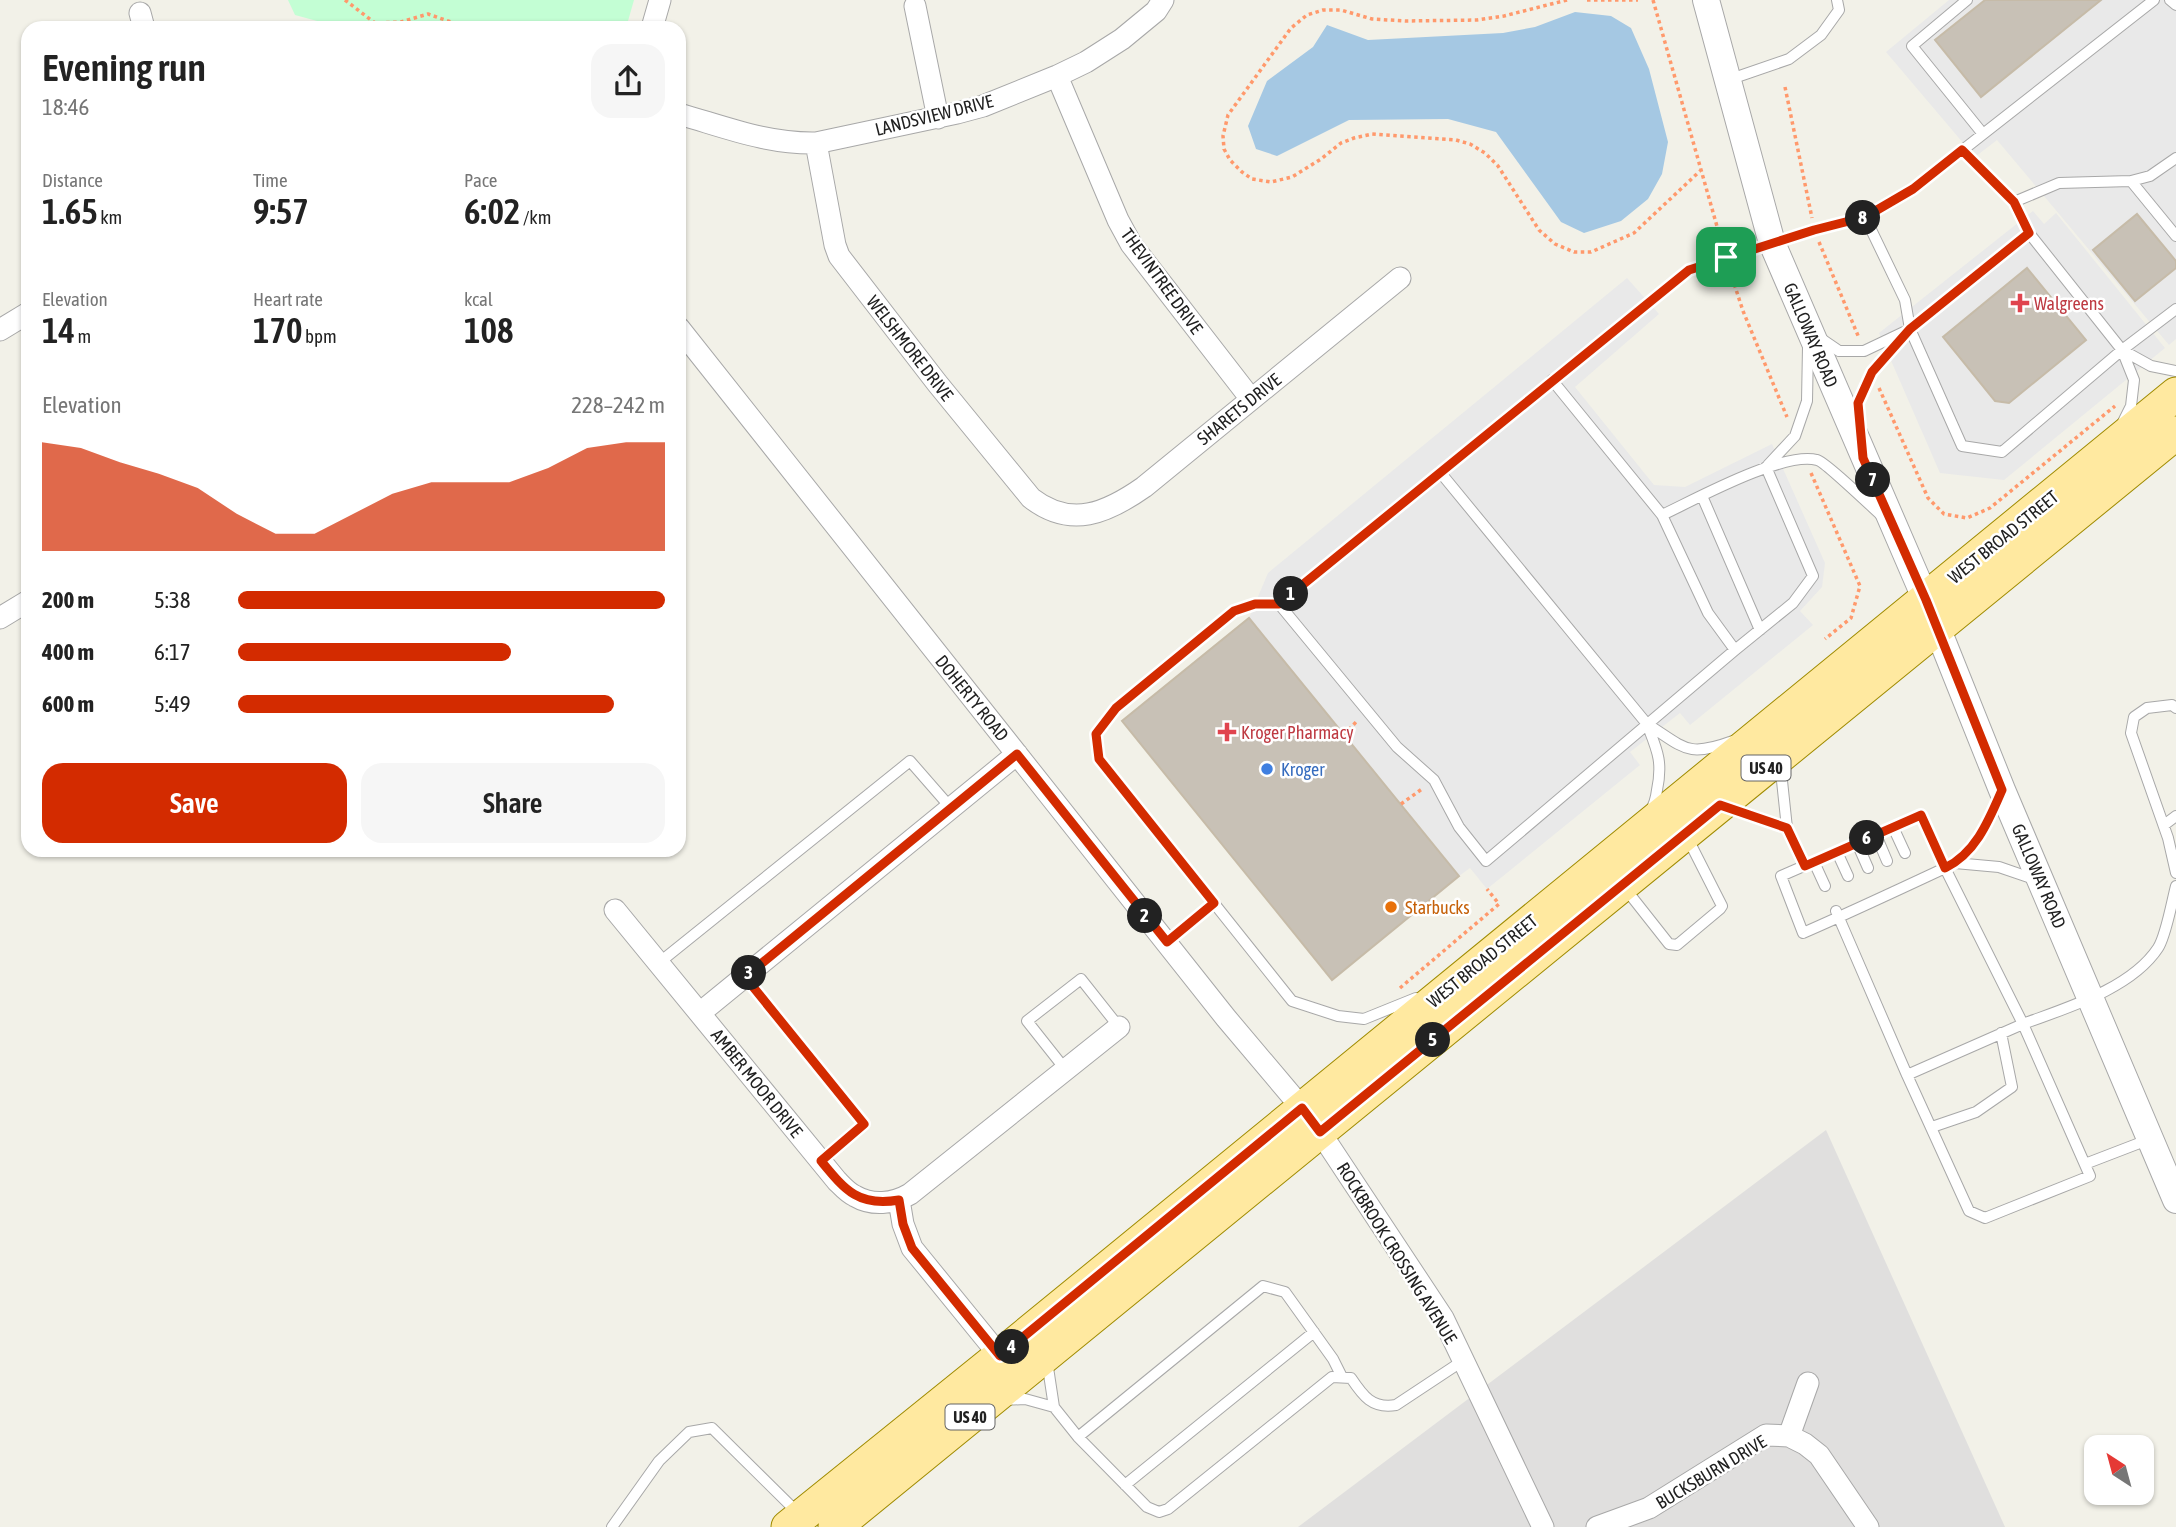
<!DOCTYPE html>
<html lang="en">
<head>
<meta charset="utf-8">
<style>
  body { margin:0; font-family:"Asap Condensed",sans-serif; background:#f6f6f6; color:#222; height:100vh; display:flex; flex-direction:column; font-size:26px; white-space:nowrap }
  * { box-sizing:border-box; margin:0 }
  p { font-size:23px; color:#767676 }
  .icon { flex:none; width:38px; height:38px; fill:none; stroke:currentColor; stroke-width:2; stroke-linecap:round; stroke-linejoin:round }
  .map { position:relative; flex:1; overflow:hidden }
  .panel { position:absolute; left:21px; top:21px; width:665px; height:836px; display:flex; flex-direction:column; background:#fff; border-radius:21px; box-shadow:0 2px 5px #0004 }
  .panel>* { flex:none }
  .needle { width:46px; rotate:324deg }
  .controls { position:absolute; left:2084px; top:1435px; display:grid; gap:14px }
  .controls a { display:grid; place-items:center; width:70px; height:70px; border-radius:14px; background:#fff; box-shadow:0 2px 5px #0004; font-size:35px }
  .pin { position:absolute; display:grid; place-items:center; width:60px; height:60px; color:#fff; margin:-30px; border-radius:14px; box-shadow:0 4px 10px #0006 }
  .km { position:absolute; width:35px; height:35px; margin:-18px; border-radius:50%; background:#222; color:#fff; font-size:19px; line-height:35px; text-align:center }
  .round { display:grid; place-items:center; flex:none; width:74px; height:74px; border-radius:21px; background:#f6f6f6 }
  .summary { display:flex; align-items:center; justify-content:space-between; height:119px; padding:0 21px }
  h1 { font-size:38px; font-weight:600; line-height:52px }
  .metrics { display:grid; grid-template-columns:repeat(3,1fr); gap:10px; height:119px; padding:7px 21px }
  .metrics div { display:grid; align-content:center }
  .metrics b { font-size:35px; font-weight:600 }
  .metrics small { font-size:19px; font-weight:400 }
  .metrics p { font-size:19px }
  .chart { height:196px; padding:14px 21px }
  .chart p { display:flex; justify-content:space-between }
  .chart svg { width:100%; height:126px; margin-top:7px; fill:#d32b00; opacity:.7 }
  .primary-button { display:flex; gap:14px; margin-top:auto; padding:14px 21px }
  .primary-button a { flex:1; height:80px; border-radius:21px; background:#d32b00; color:#fff; font-size:28px; font-weight:600; line-height:80px; text-align:center }
  .primary-button a+a { background:#f6f6f6; color:#222 }
  ul { padding:0 21px; list-style:none; font-size:23px }
  li { display:grid; grid-template-columns:112px 84px 1fr; align-items:center; height:52px }
  li i { height:18px; border-radius:9px; background:#d32b00 }
  .map>svg:first-child { display:block }
</style>
</head>
<body>
<div class="map">
<svg width="2176" height="1527" viewBox="0 0 2176 1527">
  <rect width="100%" height="100%" fill="#f2f1e8"/>
  <path fill="#e0dfde" d="M1826 1130 2005 1527H1298Z"/>
  <path fill="#c3fed4" d="M288 0H634L626 28H343L295 15Z"/>
  <path fill="#e9e9e9" d="M1949 0H2176V339L2169 345 1997 140 1975 157 1886 52Z
    M2033 211 2044 224 2056 213 2165 348 2004 480 1940 473 1879 333Z
    M1627 278 1659 314 1575 387 1654 485 1685 487 1772 444 1825 563 1822 587 1800 611 1813 625 1690 725 1680 713 1630 752 1640 765 1487 889 1470 868 1459 876 1249 618 1268 573Z"/>
  <path fill="#a5c8e3" d="M1575 12 1611 16 1631 28 1649 69 1668 142 1662 174 1648 199 1621 221 1584 233 1561 222 1496 132 1448 119 1349 120 1277 156 1256 149 1248 126 1267 81 1313 47 1327 25 1368 40 1503 33 1535 27Z"/>
  <path fill="#c8c1b6" stroke="#c6bba8" stroke-width="2" d="M1985 0H2101L1981 97 1935 40Z
    M2137 214 2176 261V268L2135 301 2093 250Z
    M2027 268 2086 340 2009 403 1995 401 1943 337Z
    M1249 618 1459 876 1332 980 1122 721Z"/>
  <g fill="none" stroke-linecap="round" stroke-linejoin="round">
    <g stroke="#a8a8a8" stroke-width="12">
      <path id="service" d="M1967 0 1912 46 1983 134
        M2170 0 2176 5
        M1728 80 1789 59 1821 35 1839 10 1837 0
        M1962 150 2014 202 2029 233 2122 350 2134 380 2131 406 2122 424
        M2131 181 2176 236
        M2014 202 2059 183 2131 181 2150 176 2176 158
        M1865 217 1905 300 1910 329
        M2029 233 1910 329 1962 446 2002 452 2122 350 2176 309
        M1820 338 1839 351H1864L1904 332
        M2122 350 2151 366 2176 371
        M1552 380 1662 515 1708 613 1735 650
        M1860 424 1858 403 1872 372 1910 329
        M1768 465 1795 436 1807 401 1808 347
        M1766 467 1813 576 1793 603 1735 650 1486 861 1459 827 1434 780 1397 747 1279 604 1689 270 1814 230 1865 217 1913 189 2154 0
        M1440 472 1647 724C1657 750 1663 761 1657 790 1656 798 1655 804 1650 811
        M1702 496 1760 630
        M1662 515C1696 499 1783 451 1817 460 1824 461 1872 507 1882 516
        M1279 604H1255L1234 611 1116 708 1096 734 1099 759 1292 1001 1338 1016 1364 1019 1416 998
        M2176 708 2172 705 2147 708 2134 717 2131 733 2168 838 2176 873
        M1647 724C1685 748 1687 758 1733 741
        M1726 807 1787 828 1780 762
        M2164 825 2176 816
        M1893 827 1905 853
        M1787 828 1805 866
        M1876 835 1887 861
        M1857 843 1868 868
        M1837 852 1848 876
        M1814 862 1825 886
        M1955 863 1999 867 2037 880
        M1624 887 1669 944 1677 945 1720 909 1722 906 1687 837
        M1836 911 1839 918 1907 1075 2023 1024 1945 868 1921 815 1781 876 1803 933C1851 912 1898 890 1945 868 1974 854 1987 823 2000 796
        M1167 942 1214 903
        M660 962 910 761 951 808
        M745 977 864 1124 821 1161
        M1065 1069 1027 1021 1081 979 1119 1027
        M1907 1075 1969 1211 1985 1218 2090 1176 2023 1024C2066 1008 2131 989 2158 948 2166 936 2172 901 2176 886
        M1932 1127 1976 1112 2012 1087 2001 1033
        M2085 1164 2150 1139
        M1047 1361 1054 1407 1078 1437 1147 1507 1159 1512 1168 1509 1332 1377 1351 1378C1363 1396 1372 1409 1396 1405L1464 1360
        M1004 1400 1025 1399 1054 1407
        M1078 1437 1263 1286 1285 1292 1333 1359 1342 1377
        M1125 1485 1314 1332
        M612 1527 659 1461 689 1432 712 1428 800 1515"/>
    </g>
    <g stroke="#a8a8a8" stroke-width="23">
      <path id="minor" d="M915 6 938 118
        M140 13 144 28
        M652 28 660 0
        M1057 76 1118 220 1131 244 1251 399
        M679 114C725 127 767 144 816 143L957 113 983 106 1057 76 1086 62 1122 39 1156 11 1163 0
        M816 143 835 245 839 256 937 383 1031 498C1071 529 1107 513 1144 487L1400 278
        M679 328 1226 1018 1302 1108 1320 1132 1443 1318 1543 1527
        M0 330 28 313
        M0 618 28 601
        M615 910 837 1181C842 1186 848 1193 855 1196 872 1206 893 1204 910 1194L1119 1027
        M700 1013 1017 754
        M899 1200 903 1224 912 1248 1000 1356
        M1789 1436 1808 1383
        M1597 1527 1649 1508 1766 1435 1789 1436 1805 1444 1819 1455 1868 1527"/>
    </g>
    <g stroke="#a8a8a8" stroke-width="28">
      <path id="tertiary" d="M1706 0 1772 243 1926 600 2002 790 2176 1200"/>
    </g>
    <g stroke="#9f8b00" stroke-width="35">
      <path id="primary" d="M788 1527 1000 1356 2176 394
        M835 1527 2176 433"/>
    </g>
    <path stroke="#ff996c" stroke-width="3.5" stroke-dasharray="3.5 3.5" stroke-linecap="butt" d="M345 0 375 23 401 22 428 14 468 28
      M1567 0 1504 16 1477 20 1406 21 1372 19 1341 10H1323L1307 15 1291 28 1228 115 1223 136 1224 149 1230 160 1242 172 1252 179 1271 182 1292 177 1321 159 1341 143 1354 138 1372 134 1456 140 1470 144 1485 153 1498 166 1539 230 1555 244 1574 252H1591L1634 233 1700 171
      M1587 0H1638
      M1653 0 1722 244
      M478 28 503 24H536L541 28
      M1785 87 1812 218
      M1819 242 1859 338
      M1730 271 1743 311 1787 417
      M1879 388 1928 498 1944 514 1967 518 1990 508 2115 406
      M1811 473 1860 586 1851 618 1825 639
      M1344 735 1357 721
      M1401 804 1422 789
      M1400 988 1499 904 1487 889"/>
    <use href="#service" stroke="#fff" stroke-width="10"/>
    <use href="#minor" stroke="#fff" stroke-width="21"/>
    <use href="#tertiary" stroke="#fff" stroke-width="26"/>
    <use href="#primary" stroke="#ffe9a0" stroke-width="33"/>
  </g>
  <g fill="none" stroke-linecap="round" stroke-linejoin="round">
    <g stroke="#fff" stroke-width="14">
      <path id="route" d="M1962 150 2014 202 2029 233 1910 329 1872 372 1858 403 1863 458 1926 600 2002 790C1989 820 1976 853 1945 868L1921 815 1805 866 1787 828 1720 805 1320 1132 1302 1108 1000 1356 912 1248 903 1224 899 1200C858 1207 845 1190 821 1161L864 1124 745 977 1017 754 1167 942 1214 903 1099 759 1096 734 1116 708 1234 611 1255 604H1279L1689 270 1814 230 1865 217 1913 189Z"/>
    </g>
    <use href="#route" stroke="#d32b00" stroke-width="9"/>
  </g>
  <g fill="#e0444e" stroke="#fff" stroke-width="2.5">
    <path d="M2016.5 292.5h7v7h7v7h-7v7h-7v-7h-7v-7h7z"/>
    <path d="M1223.5 721.5h7v7h7v7h-7v7h-7v-7h-7v-7h7z"/>
  </g>
  <circle fill="#3f7fe0" stroke="#fff" stroke-width="2.5" cx="1267" cy="769" r="7"/>
  <circle fill="#e8710a" stroke="#fff" stroke-width="2.5" cx="1391" cy="907" r="7"/>
  <g text-anchor="middle" dominant-baseline="central" stroke-width="5" stroke-linejoin="round" paint-order="stroke">
    <g fill="#fff" stroke="#646464" stroke-width="2">
      <rect x="1741.5" y="755.5" width="49" height="25" rx="5"/>
      <rect x="945.5" y="1404.5" width="49" height="25" rx="5"/>
    </g>
    <g font-size="16" font-weight="bold" fill="#212121">
      <text x="1766" y="768">US 40</text>
      <text x="970" y="1417">US 40</text>
    </g>
    <g font-size="18" fill="#212121" stroke="#fff">
      <text transform="translate(934 115) rotate(-14)">LANDSVIEW DRIVE</text>
      <text transform="translate(1162 281) rotate(54)">THEVINTREE DRIVE</text>
      <text transform="translate(1811 335) rotate(67)">GALLOWAY ROAD</text>
      <text transform="translate(910 348) rotate(52)">WELSHMORE DRIVE</text>
      <text transform="translate(1239 409) rotate(-39)">SHARETS DRIVE</text>
      <text transform="translate(2003 537) rotate(-39)">WEST BROAD STREET</text>
      <text transform="translate(972 698) rotate(51)">DOHERTY ROAD</text>
      <text transform="translate(2039 876) rotate(67)">GALLOWAY ROAD</text>
      <text transform="translate(1482 961) rotate(-39)">WEST BROAD STREET</text>
      <text transform="translate(757 1083) rotate(51)">AMBER MOOR DRIVE</text>
      <text transform="translate(1397 1253) rotate(58)">ROCKBROOK CROSSING AVENUE</text>
      <text transform="translate(1711 1472) rotate(-31)">BUCKSBURN DRIVE</text>
    </g>
    <g font-size="18" fill="#be3a42" stroke="#fff" text-anchor="start">
      <text x="2034" y="303">Walgreens</text>
      <text x="1241" y="732">Kroger Pharmacy</text>
    </g>
    <g font-size="18" fill="#366cbe" stroke="#fff" text-anchor="start">
      <text x="1281" y="769">Kroger</text>
    </g>
    <g font-size="18" fill="#c56008" stroke="#fff" text-anchor="start">
      <text x="1405" y="907">Starbucks</text>
    </g>
  </g>
</svg>
<div class="controls">
<a><svg class="needle" viewBox="-14 -14 28 28"><path d="M0-13l5 13h-10z" fill="#e53935"/><path d="M0 13l5-13h-10z" fill="#767676"/></svg></a>
</div>
<div class="pin" style="left:1726px;top:257px;background:#1e9e55"><svg class="icon" aria-label="arrive" viewBox="0 0 24 24"><path d="M6 21V4h12l-3 4 3 4H6"/></svg></div>
<b class="km" style="left:1291px;top:594px">1</b>
<b class="km" style="left:1145px;top:916px">2</b>
<b class="km" style="left:749px;top:973px">3</b>
<b class="km" style="left:1012px;top:1347px">4</b>
<b class="km" style="left:1433px;top:1040px">5</b>
<b class="km" style="left:1867px;top:838px">6</b>
<b class="km" style="left:1873px;top:480px">7</b>
<b class="km" style="left:1863px;top:218px">8</b>
<section class="panel">
<div class="summary"><div><h1>Evening run</h1><p>18:46</p></div><a class="round"><svg class="icon" aria-label="share" viewBox="0 0 24 24"><path d="M12 15V3M7 8l5-5 5 5M5 13v7h14v-7"/></svg></a></div>
<div class="metrics">
<div><p>Distance</p><b>1.65<small> km</small></b></div>
<div><p>Time</p><b>9:57</b></div>
<div><p>Pace</p><b>6:02<small> /km</small></b></div>
</div>
<div class="metrics">
<div><p>Elevation</p><b>14<small> m</small></b></div>
<div><p>Heart rate</p><b>170<small> bpm</small></b></div>
<div><p>kcal</p><b>108</b></div>
</div>
<div class="chart"><p><span>Elevation</span>228–242 m</p>
<svg viewBox="0 0 160 44" preserveAspectRatio="none"><path d="M0 44V6L10 8L20 13L30 17L40 22L50 31L60 38L70 38L80 31L90 24L100 20L110 20L120 20L130 15L140 8L150 6L160 6V44z"/></svg>
</div>
<ul>
<li><b>200 m</b>5:38<i style="width:100%"></i></li>
<li><b>400 m</b>6:17<i style="width:64%"></i></li>
<li><b>600 m</b>5:49<i style="width:88%"></i></li>
</ul>
<div class="primary-button"><a>Save</a><a>Share</a></div>
</section>
</div>
</body>
</html>
